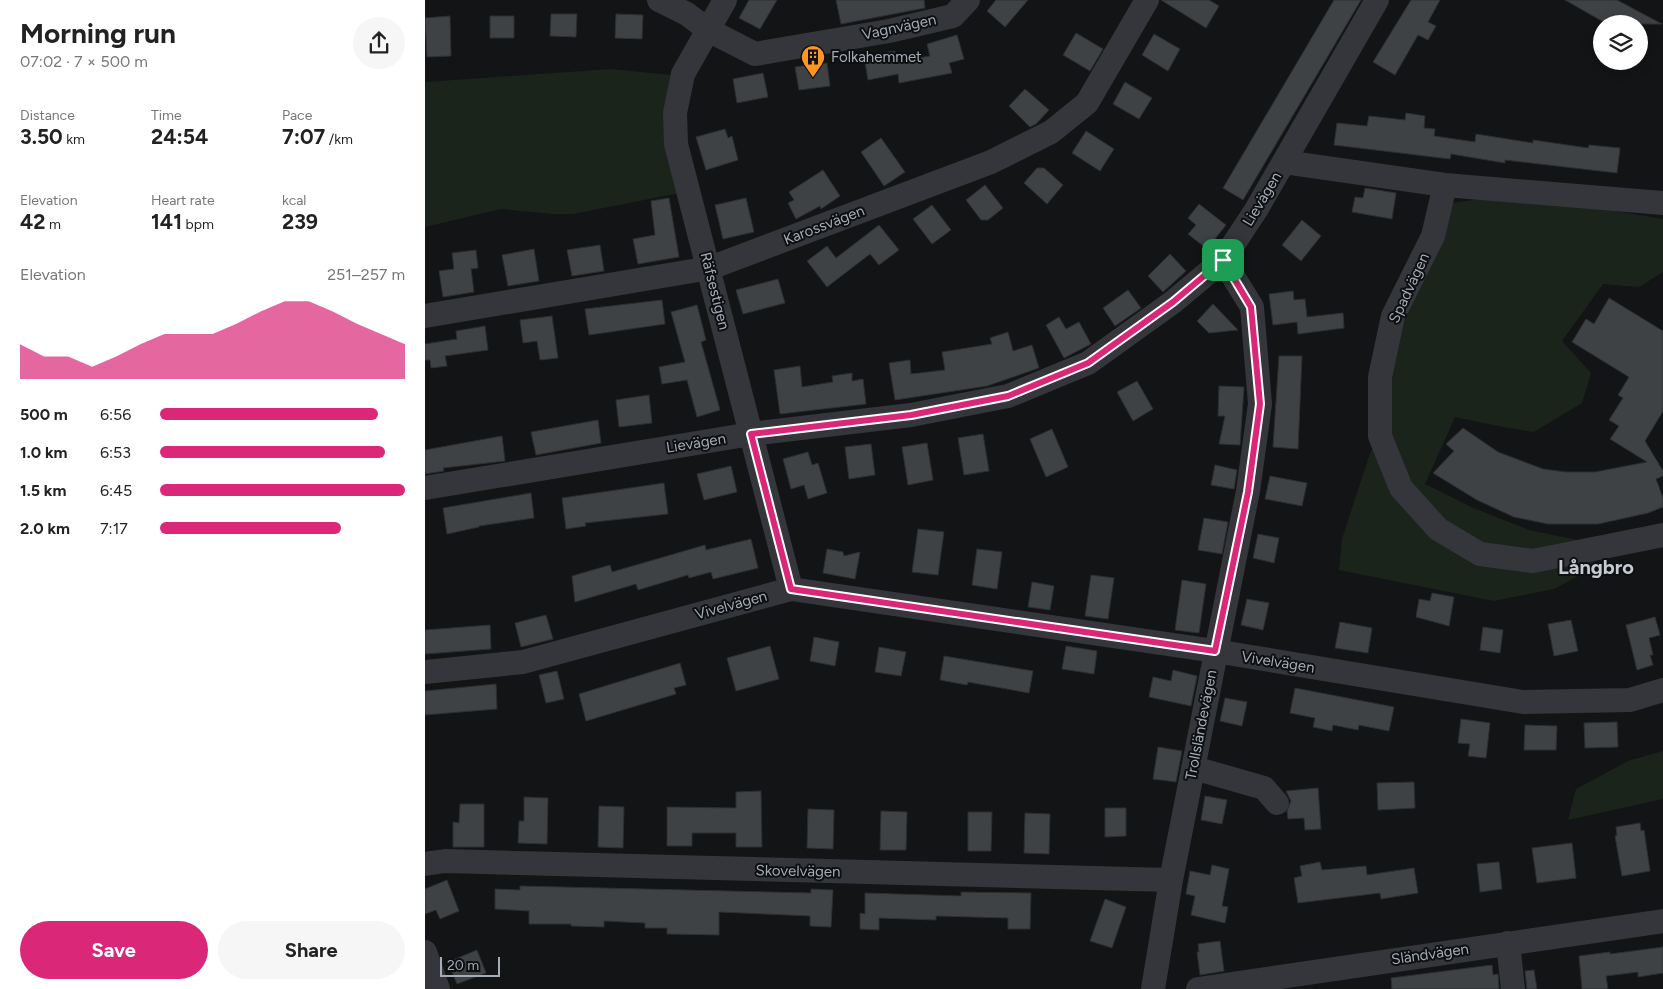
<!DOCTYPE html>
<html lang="en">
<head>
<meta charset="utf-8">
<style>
  body { margin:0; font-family:Figtree,sans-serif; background:#f6f6f6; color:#222; height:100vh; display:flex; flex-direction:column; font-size:19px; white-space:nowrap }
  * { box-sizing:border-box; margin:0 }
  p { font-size:16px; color:#767676 }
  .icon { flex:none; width:28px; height:28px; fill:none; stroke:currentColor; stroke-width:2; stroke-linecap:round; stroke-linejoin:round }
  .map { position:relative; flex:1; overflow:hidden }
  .panel { display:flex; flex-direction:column; background:#fff; width:425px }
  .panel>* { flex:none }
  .controls { position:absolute; left:1168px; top:15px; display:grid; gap:10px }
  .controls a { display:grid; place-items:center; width:55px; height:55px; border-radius:50%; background:#fff; box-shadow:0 2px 12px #0003; font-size:25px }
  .scale { position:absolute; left:15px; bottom:12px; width:60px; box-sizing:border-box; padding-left:5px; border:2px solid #a4acb7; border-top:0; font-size:14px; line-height:18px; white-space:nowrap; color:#a4acb7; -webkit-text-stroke:4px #0e0f10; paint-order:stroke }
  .pin { position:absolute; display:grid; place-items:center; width:42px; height:42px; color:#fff; margin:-21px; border-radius:10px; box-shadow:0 2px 8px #0006 }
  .round { display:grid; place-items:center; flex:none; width:52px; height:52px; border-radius:26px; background:#f6f6f6 }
  .head { display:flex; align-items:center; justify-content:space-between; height:85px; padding:0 20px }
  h1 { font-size:28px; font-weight:700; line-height:38px }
  .stats { display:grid; grid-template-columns:repeat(3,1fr); gap:8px; height:85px; padding:5px 20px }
  .stats div { display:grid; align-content:center }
  .stats b { font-size:21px; font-weight:700 }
  .stats small { font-size:14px; font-weight:400 }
  .stats p { font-size:14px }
  .chart { height:140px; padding:10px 20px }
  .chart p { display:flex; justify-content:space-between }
  .chart svg { width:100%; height:90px; margin-top:5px; fill:#db2777; opacity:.7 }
  .action { display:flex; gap:10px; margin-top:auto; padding:10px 20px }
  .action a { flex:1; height:58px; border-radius:30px; background:#db2777; color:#fff; font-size:20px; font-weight:700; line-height:58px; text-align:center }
  .action a+a { background:#f6f6f6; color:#222 }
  ul { padding:0 20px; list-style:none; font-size:16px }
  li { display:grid; grid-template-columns:80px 60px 1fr; align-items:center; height:38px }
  li i { height:12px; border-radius:6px; background:#db2777 }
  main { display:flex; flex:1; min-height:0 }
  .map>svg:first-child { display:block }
</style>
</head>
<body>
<main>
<section class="panel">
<div class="head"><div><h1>Morning run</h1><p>07:02 · 7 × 500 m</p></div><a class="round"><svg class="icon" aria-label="share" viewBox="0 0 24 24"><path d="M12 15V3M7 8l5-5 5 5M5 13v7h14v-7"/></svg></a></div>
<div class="stats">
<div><p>Distance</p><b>3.50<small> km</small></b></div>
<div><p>Time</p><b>24:54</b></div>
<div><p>Pace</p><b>7:07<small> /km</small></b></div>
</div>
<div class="stats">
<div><p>Elevation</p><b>42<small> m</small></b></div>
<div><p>Heart rate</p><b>141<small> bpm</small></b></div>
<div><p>kcal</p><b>239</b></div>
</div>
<div class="chart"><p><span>Elevation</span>251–257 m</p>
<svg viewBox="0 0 160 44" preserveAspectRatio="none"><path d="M0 44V27L10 33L20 33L30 38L40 33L50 27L60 22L70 22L80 22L90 17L100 11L110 6L120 6L130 11L140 17L150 22L160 27V44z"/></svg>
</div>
<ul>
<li><b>500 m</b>6:56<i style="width:89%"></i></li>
<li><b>1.0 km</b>6:53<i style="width:92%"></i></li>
<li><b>1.5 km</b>6:45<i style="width:100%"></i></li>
<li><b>2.0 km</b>7:17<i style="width:74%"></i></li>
</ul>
<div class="action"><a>Save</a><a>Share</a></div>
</section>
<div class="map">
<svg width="1238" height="989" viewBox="0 0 1238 989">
  <rect width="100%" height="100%" fill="#131415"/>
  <path fill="#1b241b" d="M186 69 247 75 260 192 148 214H129L76 209 0 227V82Z
    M1054 199 1172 208 1238 219V272L1214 287 1178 284 1137 341 1166 373 1157 403 1109 432 1078 427 1030 417 1000 484 1046 507 1104 530 1182 546 1166 569 1129 589 1069 601 914 570 917 539 945 453 964 419 965 356 1022 210 1028 203Z
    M1238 751V799L1143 820 1151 789 1203 761Z"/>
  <path fill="#3f4245" stroke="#2d2e32" d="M324 0H352L335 29 314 18Z
    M411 0H499L500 8 416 24Z
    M571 0H603L580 27 562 11Z
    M736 0H784L794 6 781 28Z
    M909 0H936L818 200 798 188Z
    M986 0H1015L1003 22 1011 26 1003 40 993 35 970 75 948 62Z
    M1140 0H1192L1237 24H1182Z
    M126 14H152L151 37 125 36Z
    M191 14 218 15 217 39 190 38Z
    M25 16 26 56 2 57 0 18Z
    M65 16H89V38H65Z
    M651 33 678 49 665 71 638 55Z
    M729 34 755 49 743 71 717 55Z
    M532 35 539 59 524 63 527 73 474 83 473 74 443 80 439 56 470 51 471 62 505 56 502 44Z
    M402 63 405 86 374 90 370 67Z
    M338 73 343 97 312 103 308 79Z
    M700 82 727 98 714 119 688 104Z
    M600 89 624 110 611 124 605 127 584 106Z
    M981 113 1000 116 999 128 1010 129 1009 136 1050 142 1051 134 1108 143V140L1163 148 1164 145 1195 148 1192 173 1080 160V163L1026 154 1025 159 909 145 912 123 942 126 944 116 980 120Z
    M300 129 303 138 307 136 313 160 281 170 271 137Z
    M661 131 689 149 675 171 647 153Z
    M456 138 480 172 459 186 436 152Z
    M612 168H619L638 185 622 204 599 183Z
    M398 170 415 196 396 209 395 206 371 219 363 203 369 200 364 192Z
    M560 185 578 208 563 220H556L541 200Z
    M940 188 971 193 967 219 927 212 930 197 938 198Z
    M244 198 254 257 213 264 208 239 230 235 226 201Z
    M321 198 329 232 298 239 290 205Z
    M774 204 801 225 782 249 763 234 771 225 763 218Z
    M507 205 526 230 507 244 488 219Z
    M877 220 896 236 876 261 857 245Z
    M454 225 474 250 454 265 445 254 402 287 382 261 402 246 411 258Z
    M175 245 179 271 147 276 142 250Z
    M109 249 114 281 83 286 77 255Z
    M51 250 53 268 46 269 49 292 18 297 14 271 29 269 27 253Z
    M745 254 761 271 738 292 723 276Z
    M353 279 360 303 318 314 311 290Z
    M703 290 716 308 690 326 678 308Z
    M868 291 869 300 880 299 882 317 918 313 919 328 873 334 872 322 848 325 844 294Z
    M1184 298 1238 331V411L1220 441 1238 471V476L1231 479 1238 498V507L1223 513 1173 524H1123L1089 517 1052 500 1008 473 1029 451 1021 444 1038 428 1073 452 1118 469 1141 472H1170L1222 462 1185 439 1194 426 1184 420 1198 398 1193 395 1204 377 1147 342 1161 319 1169 324Z
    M237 300 240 324 164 335 160 309Z
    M788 304 813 330 784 333 772 321Z
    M272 305 281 340 276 342 295 410 272 417 262 380 237 384 234 367 260 362 246 312Z
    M127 316 133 358 115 360 112 341 98 343 95 320Z
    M634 317 641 329 654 322 666 344 639 358 621 325Z
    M60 326 63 350 20 356 22 366 6 368 5 360H0V344L32 339 31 331Z
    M583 332 588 351 607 345 614 368 562 386 470 400 464 363 485 360 486 374 520 370 517 352 567 344 565 338Z
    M854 356H877L873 449 848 447Z
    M375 366 377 387 408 382 407 376 427 373V381L438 379 441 404 355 414 349 370Z
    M712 381 728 409 708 421 692 392Z
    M794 386 819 387 815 445 794 444 800 416H793Z
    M224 395 227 423 194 427 191 400Z
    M173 420 176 443 111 455 106 432Z
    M627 429 643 467 621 477 605 439Z
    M558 434 564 471 539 475 533 438Z
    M77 436 80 461 18 468 19 471 0 474V450Z
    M502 443 508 480 483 485 477 447Z
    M446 444 450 475 424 479 420 447Z
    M383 452 387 465 393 463 402 493 383 499 379 485 366 489 358 459Z
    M790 465 812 470 809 489 786 485Z
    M306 466 312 492 279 500 272 474Z
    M845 476 882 483 877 506 840 499Z
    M239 483 243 514 160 523 161 526 141 529 137 498Z
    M106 493 109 518 54 526V527L22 534 18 508Z
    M779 518 803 522 797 554 773 550Z
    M493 529 519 532 513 575 487 572Z
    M833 534 854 538 849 563 828 558Z
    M326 539 333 568 288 579 286 572 264 578 263 575 213 590 211 584 150 602 147 576 185 565 187 572 280 545 281 550Z
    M402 549 418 552 419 556 435 552 430 579 398 573Z
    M552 549 577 552 572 589 547 585Z
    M666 575 689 578 683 619 660 616Z
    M757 580 781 584 774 633 750 630Z
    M607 582 629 586 625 610 603 607Z
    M1007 593 1029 597 1024 626 991 617 994 599 1005 601Z
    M822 599 844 603 838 630 816 625Z
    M121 615 128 639 96 647 90 623Z
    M1230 617 1235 635 1224 638 1228 655H1225L1228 665 1212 670 1201 625Z
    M1146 620 1153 651 1129 656 1123 624Z
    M915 622 947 628 943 653 910 648Z
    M65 625 66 649 0 654V630Z
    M1058 627 1078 630 1075 653 1055 650Z
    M389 637 414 642 410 666 385 661Z
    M345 646 354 679 311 691 302 658Z
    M641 646 672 651 669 674 637 669Z
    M454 647 481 652 476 676 450 672Z
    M519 656 608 671 604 693 543 682 542 685 515 680Z
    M255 663 261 685 249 688 251 694 161 721 154 694Z
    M748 670 772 676 766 706 724 697 728 677 746 681Z
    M132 671 139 699 121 703 114 675Z
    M71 684 72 709 0 715V691Z
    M870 688 969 707 964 731 934 725 933 730 908 725 907 731 888 727 890 718 865 713Z
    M800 698 822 702 817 726 795 721Z
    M1036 719 1065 723 1061 758 1043 756 1045 744 1033 743Z
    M1192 722 1193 747 1160 748 1159 723Z
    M1100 725 1132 726 1131 750H1099Z
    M733 747 757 751 751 782 728 779Z
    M989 782 990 808 953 810 952 783Z
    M893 788 896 829 880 830 879 818 863 819 862 811 866 801 861 791Z
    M336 791 337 847H311V833H267V846H242V807L311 808V792Z
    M780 796 802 800 797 824 776 820Z
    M99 797 123 798 122 844 93 843 94 821H99Z
    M35 804H59V847H28V822L34 823Z
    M174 806 199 807 198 848 173 847Z
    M680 808H701V836L680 837Z
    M383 809 409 810 408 849 382 848Z
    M456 811 482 812 481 850H455Z
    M543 812H567L566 851H543Z
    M600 813 625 814 624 854 599 853Z
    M1215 823 1216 831 1219 830 1225 871 1197 876 1190 836 1192 835 1191 827Z
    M1147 843 1151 878 1112 883 1107 848Z
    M895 862 897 870 941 866 942 875 989 868 993 893 956 899 955 893 873 903 869 878 877 876 875 866Z
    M1074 862 1077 889 1055 892 1052 864Z
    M787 865 804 869 797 906 803 907 800 923 766 915 770 896 761 894 765 871 785 875Z
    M22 880 34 911 15 919 11 910 0 914V889Z
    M95 886 386 893V889L408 890 406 927 385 926V916L294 912V935L242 934V928H220V923L179 921V927L146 926V924H104V911L70 909V889L95 890Z
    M536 892 606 893 605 929H583V918L511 916V920L454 918V930L435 929V913L440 914V893L536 896Z
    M680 899 701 907 687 948 665 941Z
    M795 941 799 971 775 975 772 952H774L773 944Z
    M1238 947V973L1213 977V972L1181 976 1183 989H1157L1154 956 1185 952V954Z
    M52 950 61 973 32 984 23 962Z
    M1067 965 1068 975 1073 974 1074 989H967L966 978Z
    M1109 970 1112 989H1102L1100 971Z"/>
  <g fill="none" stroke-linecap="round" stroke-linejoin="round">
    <path stroke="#34363b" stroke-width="24" d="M234 0 262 14 283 30 330 54 464 31 528 16 543 0
      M300 0 258 74 250 113 251 144 366 589
      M859 162 1020 185 1238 203
      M1020 185 1008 236 968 316 955 377V436L976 488 1013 529 1055 554 1108 561 1238 535
      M0 316 285 268 566 162 626 132 662 103 722 0
      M0 488 326 434 486 415 583 396 663 363 748 302 798 260 831 210 952 0
      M0 672 98 662 366 589 790 651 1098 702 1205 700 1238 690
      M769 768 839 788 852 803
      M0 864 20 861 746 880
      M1083 943 1088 989
      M0 952 13 989
      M728 989 746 880 823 491 835 404 827 307 798 260
      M773 989 1238 921"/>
  </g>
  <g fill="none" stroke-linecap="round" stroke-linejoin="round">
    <g stroke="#fff" stroke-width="10">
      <path id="route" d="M798 260 826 307 835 404 823 492 790 651 366 589 326 434 486 415 583 396 663 363 748 302Z"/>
    </g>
    <use href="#route" stroke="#db2777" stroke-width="6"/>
  </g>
  <defs>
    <g id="building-pin" transform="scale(1.25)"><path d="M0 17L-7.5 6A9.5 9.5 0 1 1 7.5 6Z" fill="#ff9622" stroke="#0e0f10"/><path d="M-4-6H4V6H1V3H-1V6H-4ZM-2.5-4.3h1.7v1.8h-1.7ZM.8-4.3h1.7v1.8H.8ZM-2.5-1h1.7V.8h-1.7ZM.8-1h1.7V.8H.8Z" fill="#111"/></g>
  </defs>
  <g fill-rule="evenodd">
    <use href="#building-pin" x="388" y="57"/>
  </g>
  <g text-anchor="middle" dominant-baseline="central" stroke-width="4" stroke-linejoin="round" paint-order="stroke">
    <g font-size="15" fill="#a4acb7" stroke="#0e0f10">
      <text transform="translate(474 27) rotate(-12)">Vagnvägen</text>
      <text transform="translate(837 199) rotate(-59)">Lievägen</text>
      <text transform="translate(399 225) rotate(-21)">Karossvägen</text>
      <text transform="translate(984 288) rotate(-65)">Spadvägen</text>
      <text transform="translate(290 291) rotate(76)">Räfsestigen</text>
      <text transform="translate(271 443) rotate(-9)">Lievägen</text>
      <text transform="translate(306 605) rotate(-15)">Vivelvägen</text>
      <text transform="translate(853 662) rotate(9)">Vivelvägen</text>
      <text transform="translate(776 725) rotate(-79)">Trollsländevägen</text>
      <text transform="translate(373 871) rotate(1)">Skovelvägen</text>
      <text transform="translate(1005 954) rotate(-8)">Sländvägen</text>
    </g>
    <g font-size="15" fill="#a4acb7" stroke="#0e0f10" text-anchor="start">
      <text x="406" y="57">Folkahemmet</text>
    </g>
    <g font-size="20" font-weight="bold" fill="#c5cbd3" stroke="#0e0f10">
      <text x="1171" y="567">Långbro</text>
    </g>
  </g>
</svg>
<div class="controls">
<a><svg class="icon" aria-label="layers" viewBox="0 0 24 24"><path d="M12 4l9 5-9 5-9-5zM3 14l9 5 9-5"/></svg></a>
</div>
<div class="scale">20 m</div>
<div class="pin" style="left:798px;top:260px;background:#1e9e55"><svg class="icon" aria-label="arrive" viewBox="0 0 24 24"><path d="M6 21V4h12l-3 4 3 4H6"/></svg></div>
</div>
</main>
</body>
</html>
